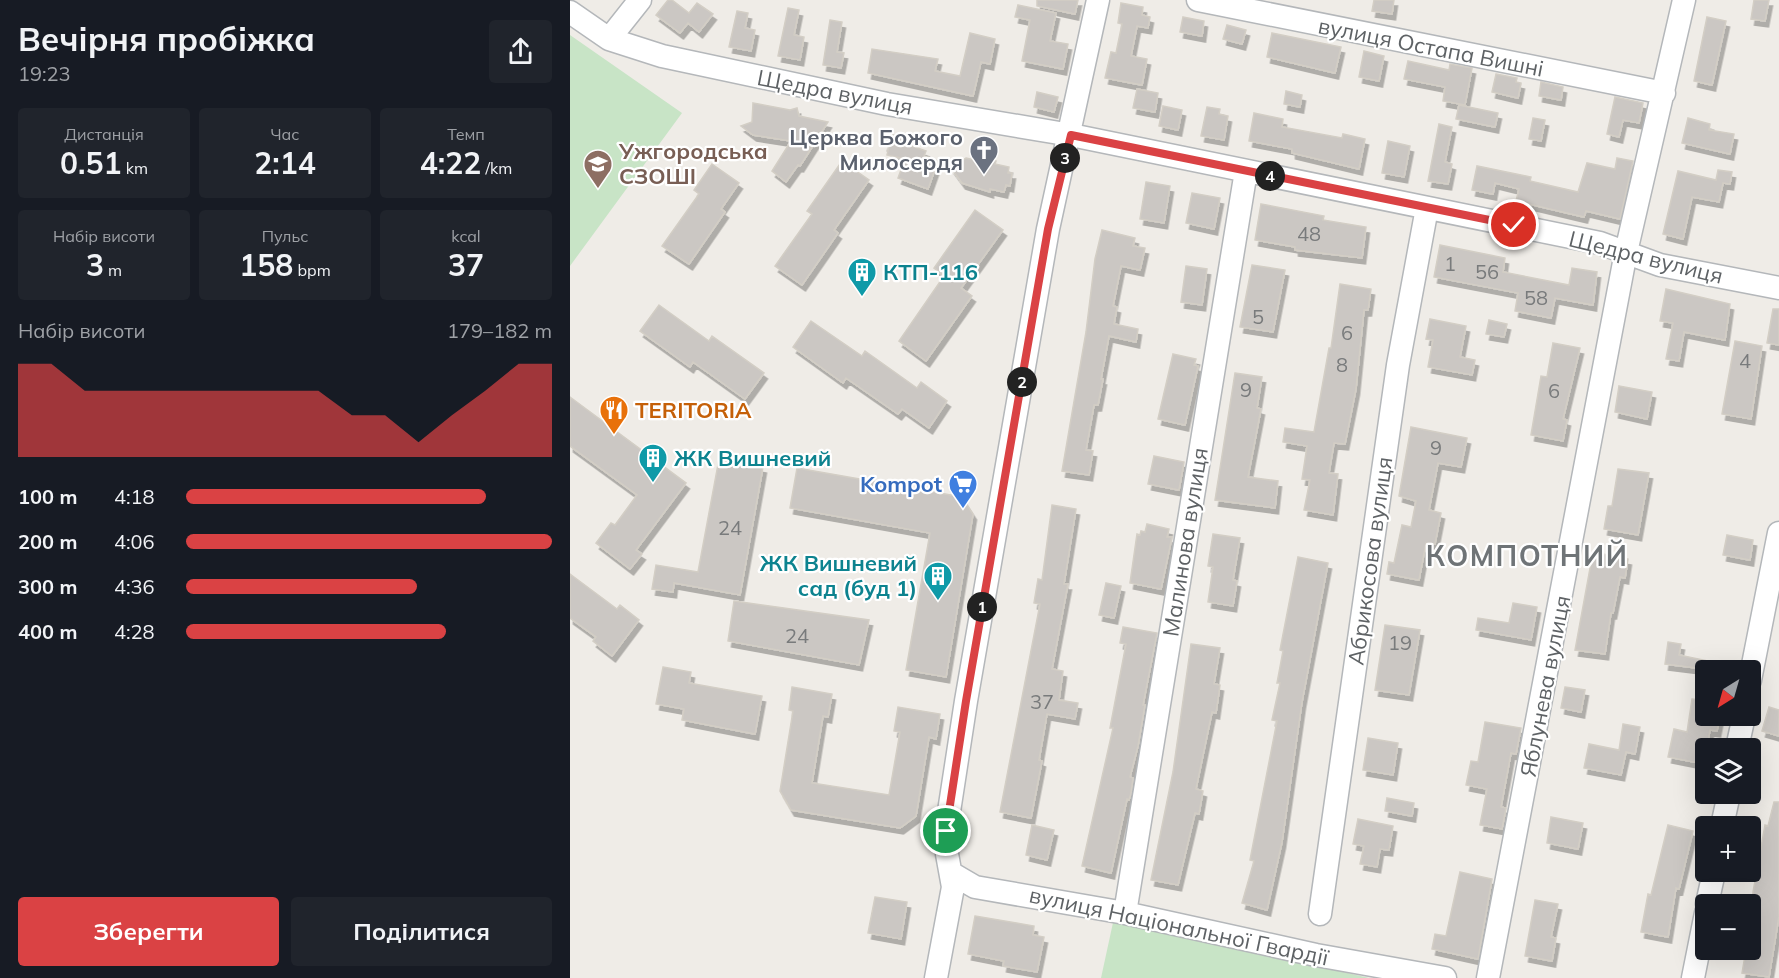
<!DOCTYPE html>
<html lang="uk">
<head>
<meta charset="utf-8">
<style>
  body { margin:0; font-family:Mulish,sans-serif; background:#20242c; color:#f1f3f6; height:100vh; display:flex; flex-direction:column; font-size:22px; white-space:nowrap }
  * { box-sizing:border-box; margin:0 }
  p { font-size:20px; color:#9ea1a6 }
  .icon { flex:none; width:33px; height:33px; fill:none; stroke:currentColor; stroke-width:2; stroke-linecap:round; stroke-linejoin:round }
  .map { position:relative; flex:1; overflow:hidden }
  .panel { display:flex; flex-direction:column; background:#171b24; width:570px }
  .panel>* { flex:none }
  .needle { width:39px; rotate:217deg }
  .controls { position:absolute; left:1125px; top:660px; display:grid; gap:12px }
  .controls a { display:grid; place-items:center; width:66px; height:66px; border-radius:6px; background:#171b24; box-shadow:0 6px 24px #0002; font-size:30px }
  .pin { position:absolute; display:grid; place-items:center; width:51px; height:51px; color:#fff; margin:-26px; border:3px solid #fff; border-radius:50%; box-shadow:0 2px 6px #0007 }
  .km { position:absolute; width:30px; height:30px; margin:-15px; border-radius:50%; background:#222; color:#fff; font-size:16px; line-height:30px; text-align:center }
  .round { display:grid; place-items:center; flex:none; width:63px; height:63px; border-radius:6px; background:#20242c }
  .summary { display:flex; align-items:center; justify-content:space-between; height:102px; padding:0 18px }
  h1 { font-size:33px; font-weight:700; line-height:45px }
  .figures { display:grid; grid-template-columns:repeat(3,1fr); gap:9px; height:102px; padding:6px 18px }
  .figures div { display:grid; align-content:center; border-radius:6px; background:#20242c; text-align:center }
  .figures b { font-size:30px; font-weight:700 }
  .figures small { font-size:16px; font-weight:400 }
  .figures p { font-size:16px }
  .chart { height:168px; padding:12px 18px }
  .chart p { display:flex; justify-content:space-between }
  .chart svg { width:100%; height:108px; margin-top:6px; fill:#da4244; opacity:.7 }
  .cta { display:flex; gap:12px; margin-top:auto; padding:12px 18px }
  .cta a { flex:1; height:69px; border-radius:6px; background:#da4244; color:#fff; font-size:24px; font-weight:700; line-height:69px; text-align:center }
  .cta a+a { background:#20242c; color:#f1f3f6 }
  ul { padding:0 18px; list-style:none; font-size:20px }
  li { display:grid; grid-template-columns:96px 72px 1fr; align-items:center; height:45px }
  li i { height:15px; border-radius:8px; background:#da4244 }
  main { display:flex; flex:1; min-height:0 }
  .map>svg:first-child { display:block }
</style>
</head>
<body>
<main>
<section class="panel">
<div class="summary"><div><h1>Вечірня пробіжка</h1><p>19:23</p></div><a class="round"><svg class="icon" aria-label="share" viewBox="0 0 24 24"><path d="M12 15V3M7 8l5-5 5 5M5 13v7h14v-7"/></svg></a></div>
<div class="figures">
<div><p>Дистанція</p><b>0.51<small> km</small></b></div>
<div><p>Час</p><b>2:14</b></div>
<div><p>Темп</p><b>4:22<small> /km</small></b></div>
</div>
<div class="figures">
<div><p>Набір висоти</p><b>3<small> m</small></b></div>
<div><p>Пульс</p><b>158<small> bpm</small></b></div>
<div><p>kcal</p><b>37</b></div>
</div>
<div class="chart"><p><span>Набір висоти</span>179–182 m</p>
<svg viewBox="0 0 160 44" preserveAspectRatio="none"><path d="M0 44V6L10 6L20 17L30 17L40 17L50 17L60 17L70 17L80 17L90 17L100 27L110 27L120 38L130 27L140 17L150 6L160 6V44z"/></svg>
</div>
<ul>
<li><b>100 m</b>4:18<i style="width:82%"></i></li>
<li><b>200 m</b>4:06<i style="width:100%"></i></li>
<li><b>300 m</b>4:36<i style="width:63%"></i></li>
<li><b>400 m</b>4:28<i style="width:71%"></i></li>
</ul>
<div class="cta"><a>Зберегти</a><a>Поділитися</a></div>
</section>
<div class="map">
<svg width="1209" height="978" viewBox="0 0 1209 978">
  <defs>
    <filter id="shadow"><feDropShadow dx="3.5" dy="6" stdDeviation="0" flood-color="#0004"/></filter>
  </defs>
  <rect width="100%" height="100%" fill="#efece7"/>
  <path fill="#c8e4c6" d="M0 35 112 113 0 266Z
    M544 918 799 978H531Z"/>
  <path fill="#cbc7c3" stroke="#d3cec5" stroke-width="1.5" filter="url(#shadow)" d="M98 0H102L119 13 127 3 143 14 129 32 118 23 110 33 86 15Z
    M467 0H508L505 14 467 6Z
    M804 0H824L822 14 802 11Z
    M1184 0H1199L1195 21 1181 19Z
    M551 3 573 7 572 15 580 17 578 28 567 26 561 56 577 59 572 85 535 78 541 52 546 53 552 24 548 23Z
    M448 5 486 13 480 41 498 44 493 69 452 61 460 20 445 17Z
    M218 8 229 10 224 35 234 37 230 60 208 56Z
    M167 11 178 13 175 28 185 30 181 51 159 47Z
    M613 17 634 21 632 36 610 32Z
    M1137 17 1156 21 1142 85 1124 81Z
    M260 20 272 22 267 52 274 53 271 68 253 65Z
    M657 25 676 30 672 44 653 39Z
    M400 33 425 39 420 64 411 62 403 96 298 73 302 49 368 59 365 71 390 76Z
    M702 33 771 47 765 73 697 57Z
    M794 51 814 56 809 81 789 77Z
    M838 61 879 70 880 64 902 68 895 105 873 101 875 87 834 79Z
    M926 74 947 78 946 82 951 83 948 98 922 92Z
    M971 82 993 87 991 100 969 96Z
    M567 89 588 93 585 112 563 108Z
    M716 91 732 95 730 107 714 104Z
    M467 92 488 97 484 112 464 107Z
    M1045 97 1073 103 1069 123 1053 120 1049 137 1037 134Z
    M183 103 220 110 227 108 229 116 258 122 230 166 228 165 216 182 202 171 221 141 183 135 171 126 182 122Z
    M889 105 928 113 925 127 886 119Z
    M593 106 612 110 608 130 589 126Z
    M637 107 650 109 649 114 658 116 654 140 631 136Z
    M684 113 713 119 712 127 772 138 773 134 795 139 789 169 722 153V149L679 141Z
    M963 118 975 120 971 141 959 139Z
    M1118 118 1140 124 1139 130 1164 134 1160 154 1112 143Z
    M869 124 882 127 875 162 882 164 878 184 858 181Z
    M317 134 337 137 336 144 356 151 354 156 368 161 358 189 328 178 335 159 317 155 319 147 314 145Z
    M818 141 840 146 834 177 812 173Z
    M396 158 413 162 414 158 426 161 425 164 439 167 438 173H442L440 186 436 185 434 192 420 189V192L392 183 381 168Z
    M1047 158 1063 161 1050 219 1016 211 1014 217 946 201 949 189 925 183 923 194 902 190 907 166 961 177 960 181 1008 192 1017 163 1045 169Z
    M272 161 299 180 264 230 268 233 232 285 205 266 242 214 237 211Z
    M142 164 169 183 151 209 155 212 119 264 92 246 129 194 124 190Z
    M1148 170 1162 172 1160 184 1153 183 1149 202 1122 197 1113 239 1093 234 1108 171 1146 180Z
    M576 182 600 186 594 223 570 219Z
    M622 193 650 198 644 229 616 223Z
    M691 204 754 216 753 220 796 227 792 258 725 250V247L685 240Z
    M405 210 433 230 391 288 402 296 356 361 329 341 374 276 364 268Z
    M532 230 565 238 563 246 575 248 570 270 551 266 543 306 547 307 544 324 568 329 566 342 539 336 531 379H533L528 405H524L516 450 523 451 519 475 492 471 516 332 525 259Z
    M870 245 935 258 933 272 999 285 1002 268 1027 272 1023 305 985 298 981 318 945 311 948 293 864 277Z
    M682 265 715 270 703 332 670 327Z
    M616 266 637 269 632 305 611 302Z
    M770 284 801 289 798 310H794L786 389 775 444 764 443 759 473 768 474 763 515 734 510 740 480 732 479 737 446 713 442 715 428 744 432 759 348H761Z
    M1096 289 1160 304 1155 340 1114 332 1109 361 1096 359 1103 323 1090 321Z
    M89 305 139 341 142 336 194 373 175 399 123 362 120 367 70 331Z
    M1203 309H1209V345L1197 343Z
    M860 319 896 326 890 357 905 360 902 375 858 367 863 340 856 339Z
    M919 320 937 324 934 337 916 334Z
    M241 321 292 356 295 351 347 388 351 382 377 401 359 428 332 409 328 414 276 378 273 383 223 347Z
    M1165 341 1192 346 1181 419 1152 414Z
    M983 343 1010 348 993 419 997 420 993 441 961 435 971 376 977 377Z
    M603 354 626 359 624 365 628 366 615 425 588 419Z
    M665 373 692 377 687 408 691 409 678 477 708 481 705 508 645 500Z
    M1049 386 1082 392 1077 419 1045 412Z
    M0 397 116 483 66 550 72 554 60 569 26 543 41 523 45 525 67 495 0 446Z
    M841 427 897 438 891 467 868 463 859 510 871 513 865 544 856 543 849 580 817 574 819 562 824 563 832 525 841 527 846 501 829 496Z
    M584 456 614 462 609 490 578 484Z
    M149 459 193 467 170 595 104 583 103 592 82 589 86 565 128 572Z
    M227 468 392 497 403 514 376 677 336 670 360 533 220 508Z
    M1048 469 1079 473 1068 535 1034 529 1038 506H1042Z
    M482 505 506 509 494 584H498L482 669 493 671 489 700 508 703 505 719 477 714 469 760 472 761 461 818 430 812 470 604 464 603 468 579 472 580Z
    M577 524 599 529 597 537H602L591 589 560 583 567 534 570 535 571 531 575 532Z
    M643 534 670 538 663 580 667 581 663 606 638 602 643 567 638 566Z
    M1157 535 1183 540 1180 560 1153 555Z
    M1023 552 1058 559 1055 578 1050 577 1043 613H1041L1035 654 1005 650Z
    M728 557 758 563 732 702 712 842 697 910 672 903 684 861 680 860 707 721 702 720 710 683H707L713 651 710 650Z
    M0 574 47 609 50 605 69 620 42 656 23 641 26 637 0 618Z
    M536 583 551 586 544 618 529 615Z
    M164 601 299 620 289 665 158 641Z
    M943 603 967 607 961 640 906 630 908 618 939 623Z
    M815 625 850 630 839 695 805 690Z
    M553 627 587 633 573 705H575L568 746 560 777 563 778 561 793 559 800 557 799 541 873 512 866 543 728H540L556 644 550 643Z
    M1098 642 1111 644 1109 655 1143 662 1142 670 1095 664Z
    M621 644 650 648 644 684 650 685 646 713 642 712 626 789 633 791 629 814 625 813 608 885 581 880 603 772Z
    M93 667 121 672 119 683 192 696 185 734 112 720 114 709 86 704Z
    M222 687 262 694 258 717 253 716 242 783 319 795 330 732 324 731 328 707 370 714 366 739 359 737 346 816 330 828 221 810 210 791 223 711 219 710Z
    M995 687 1015 690 1011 712 991 708Z
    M1122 699 1136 701V716H1150L1147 731 1140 730 1134 764 1098 757 1104 729 1117 732Z
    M1199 707 1209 710V736L1192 731Z
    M915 722 951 728 946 754 941 753 931 807 936 808 932 829 910 825 917 789 896 785 901 761 908 762Z
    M1053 724 1070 727 1065 754 1056 752 1051 775 1014 768 1019 744 1049 750Z
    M798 738 828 743 823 775 793 770Z
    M817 798 844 803 842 816 815 811Z
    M1204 802H1209V916L1199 977 1172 973 1176 950H1180L1183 892 1195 825 1198 826Z
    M981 817 1013 823 1008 849 977 843Z
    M788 819 823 826 819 850 810 849 807 867 790 864 794 846 783 844Z
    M462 825 484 830 477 860 456 855Z
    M1098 825 1123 831 1109 889 1106 888 1098 937 1071 932 1078 894 1081 895Z
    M890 872 922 879 908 959 862 949 865 934 876 936Z
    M305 897 337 902 331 939 298 933Z
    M965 900 988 904 981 937 986 938 982 961 955 956Z
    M405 916 464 926 463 935 474 937 467 972 433 966 434 961 398 954Z"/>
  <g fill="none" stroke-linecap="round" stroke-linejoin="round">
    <g stroke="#b4b7ba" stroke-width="25">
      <path id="minor" d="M628 0 1094 93
        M0 12 39 39 92 56 317 104 501 135 1030 243 1090 265 1209 288
        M39 39 70 0
        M1180 680 1209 533
        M1167 748 1174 716
        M1152 826 1159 794
        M381 873 405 887 555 913 746 955 875 978
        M1137 904 1144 872
        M555 913 676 171
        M750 914 828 365 857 208
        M366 978 383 887 377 854 376 831 396 701 478 229 528 0
        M918 978 1056 252 1114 0
        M1123 978 1136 913"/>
    </g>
    <use href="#minor" stroke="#fff" stroke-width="22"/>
  </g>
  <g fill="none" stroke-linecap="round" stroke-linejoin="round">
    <g stroke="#fff" stroke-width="12">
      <path id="route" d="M376 831 396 701 478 229 501 135 944 225"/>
    </g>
    <use href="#route" stroke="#da4244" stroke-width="8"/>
  </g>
  <defs>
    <g id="church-pin" transform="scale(1.5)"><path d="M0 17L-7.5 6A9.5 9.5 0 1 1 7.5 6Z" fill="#6b7280" stroke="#fff"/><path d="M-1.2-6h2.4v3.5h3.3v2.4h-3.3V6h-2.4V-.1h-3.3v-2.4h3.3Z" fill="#fff"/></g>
    <g id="school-pin" transform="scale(1.5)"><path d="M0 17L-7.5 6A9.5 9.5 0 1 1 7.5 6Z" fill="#8d6e63" stroke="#fff"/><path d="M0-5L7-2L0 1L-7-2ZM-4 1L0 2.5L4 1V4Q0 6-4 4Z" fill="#fff"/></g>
    <g id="building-pin" transform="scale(1.5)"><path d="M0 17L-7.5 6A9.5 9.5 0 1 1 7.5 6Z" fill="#0f9aa8" stroke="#fff"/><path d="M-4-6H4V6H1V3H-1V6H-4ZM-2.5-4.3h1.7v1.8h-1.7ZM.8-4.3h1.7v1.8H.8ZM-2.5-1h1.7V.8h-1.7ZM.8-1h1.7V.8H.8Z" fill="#fff"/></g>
    <g id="restaurant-pin" transform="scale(1.5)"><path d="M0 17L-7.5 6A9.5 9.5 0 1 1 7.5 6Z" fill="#e8710a" stroke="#fff"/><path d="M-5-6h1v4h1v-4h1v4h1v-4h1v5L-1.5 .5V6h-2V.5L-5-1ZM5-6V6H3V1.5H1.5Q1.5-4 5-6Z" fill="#fff"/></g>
    <g id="supermarket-pin" transform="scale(1.5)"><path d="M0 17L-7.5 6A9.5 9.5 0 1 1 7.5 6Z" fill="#3f7fe0" stroke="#fff"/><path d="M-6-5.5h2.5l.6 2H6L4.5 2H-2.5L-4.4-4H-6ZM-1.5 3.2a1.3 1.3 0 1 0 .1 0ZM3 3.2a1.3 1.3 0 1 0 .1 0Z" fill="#fff"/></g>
  </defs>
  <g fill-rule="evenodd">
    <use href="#church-pin" x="414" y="150"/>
    <use href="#school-pin" x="28" y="164"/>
    <use href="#building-pin" x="292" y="272"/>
    <use href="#restaurant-pin" x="44" y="410"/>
    <use href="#building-pin" x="83" y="458"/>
    <use href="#supermarket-pin" x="393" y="484"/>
    <use href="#building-pin" x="368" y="576"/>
  </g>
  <g text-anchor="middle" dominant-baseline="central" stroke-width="4.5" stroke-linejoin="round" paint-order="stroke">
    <g font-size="20" fill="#797b7c">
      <text x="739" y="233">48</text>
      <text x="880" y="263">1</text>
      <text x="917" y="271">56</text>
      <text x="966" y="297">58</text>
      <text x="688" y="316">5</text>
      <text x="777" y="332">6</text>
      <text x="1175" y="360">4</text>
      <text x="772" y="364">8</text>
      <text x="676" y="389">9</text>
      <text x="984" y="390">6</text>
      <text x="866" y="447">9</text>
      <text x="160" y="527">24</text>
      <text x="227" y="635">24</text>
      <text x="830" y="642">19</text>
      <text x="472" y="701">37</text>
    </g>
    <g font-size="22" fill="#5e6265" stroke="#fff">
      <text transform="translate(861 47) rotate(11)">вулиця Остапа Вишні</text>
      <text transform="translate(265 92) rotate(11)">Щедра вулиця</text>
      <text transform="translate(1076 257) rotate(14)">Щедра вулиця</text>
      <text transform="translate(615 542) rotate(-81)">Малинова вулиця</text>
      <text transform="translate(800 561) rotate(-82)">Абрикосова вулиця</text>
      <text transform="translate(975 686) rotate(-79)">Яблунева вулиця</text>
      <text transform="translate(609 926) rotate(12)">вулиця Національної Гвардії</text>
    </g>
    <g font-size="22" font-weight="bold" fill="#5b616d" stroke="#fff" text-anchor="end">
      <text x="393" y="137">Церква Божого<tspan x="393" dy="25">Милосердя</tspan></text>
    </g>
    <g font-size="22" font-weight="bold" fill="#785e54" stroke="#fff" text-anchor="start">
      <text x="49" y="151">Ужгородська<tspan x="49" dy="25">СЗОШІ</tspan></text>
    </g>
    <g font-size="22" font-weight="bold" fill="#0d838f" stroke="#fff" text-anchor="start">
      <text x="313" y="272">КТП-116</text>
      <text x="104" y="458">ЖК Вишневий</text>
      <text x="347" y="563" text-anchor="end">ЖК Вишневий<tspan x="347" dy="25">сад (буд 1)</tspan></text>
    </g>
    <g font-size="22" font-weight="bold" fill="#c56008" stroke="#fff" text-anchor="start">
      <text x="65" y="410">TERITORIA</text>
    </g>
    <g font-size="22" font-weight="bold" fill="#366cbe" stroke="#fff" text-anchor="end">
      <text x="372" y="484">Kompot</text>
    </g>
    <g font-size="28" font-weight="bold" letter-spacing="1.5" fill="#6f7477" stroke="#fff">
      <text x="957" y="555">КОМПОТНИЙ</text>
    </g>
  </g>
</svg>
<div class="controls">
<a><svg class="needle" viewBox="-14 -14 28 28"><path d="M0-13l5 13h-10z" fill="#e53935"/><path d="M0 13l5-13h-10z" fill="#9ea1a6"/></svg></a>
<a><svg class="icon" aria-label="layers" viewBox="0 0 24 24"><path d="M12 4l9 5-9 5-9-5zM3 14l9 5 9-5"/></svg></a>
<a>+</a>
<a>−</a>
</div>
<div class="pin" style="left:376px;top:831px;background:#1e9e55"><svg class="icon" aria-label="arrive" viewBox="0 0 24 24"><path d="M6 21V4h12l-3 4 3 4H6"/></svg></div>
<div class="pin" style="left:944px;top:225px;background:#d93025"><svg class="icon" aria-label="check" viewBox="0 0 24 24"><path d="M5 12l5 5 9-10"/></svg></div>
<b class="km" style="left:412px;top:607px">1</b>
<b class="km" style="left:452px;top:382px">2</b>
<b class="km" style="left:495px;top:158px">3</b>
<b class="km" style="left:700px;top:176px">4</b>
</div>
</main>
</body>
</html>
